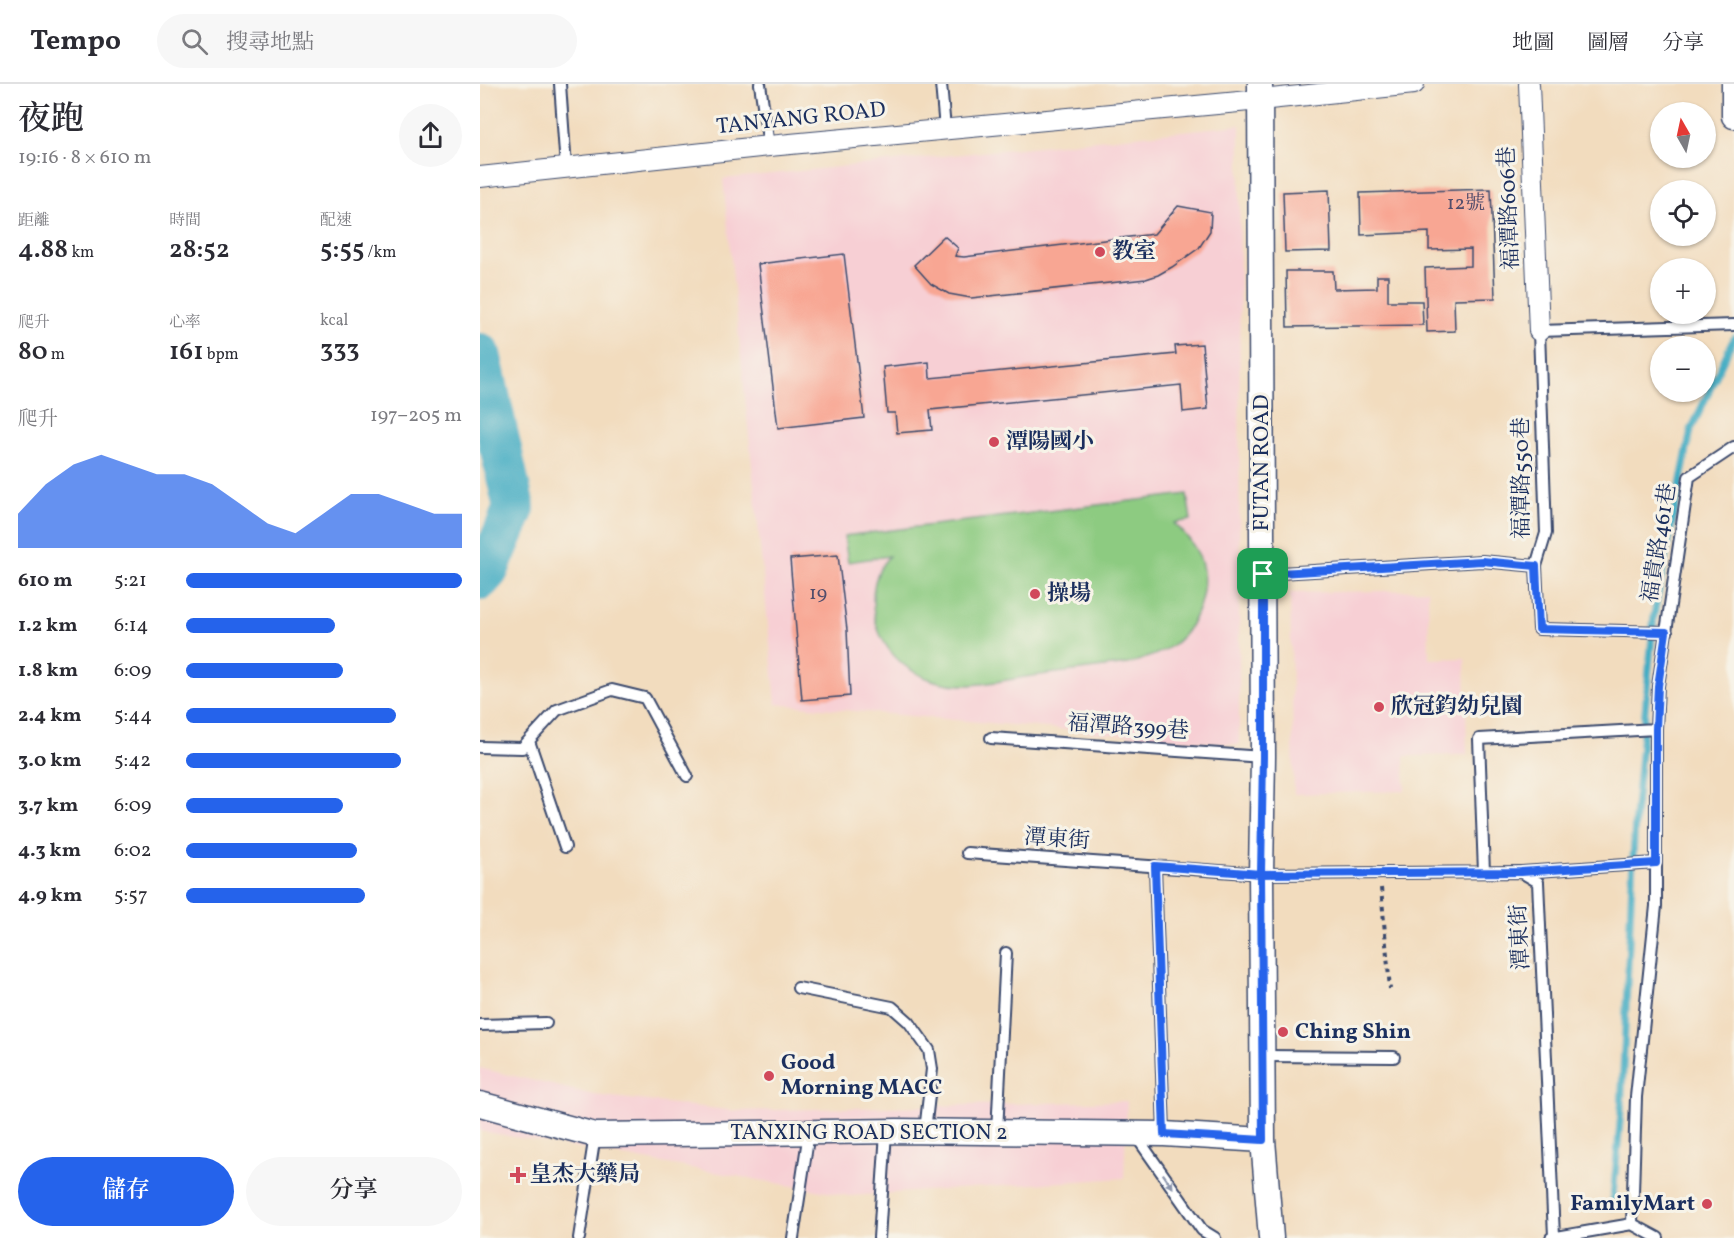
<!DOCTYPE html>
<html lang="zh-TW">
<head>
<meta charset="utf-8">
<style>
  body { margin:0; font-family:Vollkorn,"Noto Serif TC",serif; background:#f7f7f7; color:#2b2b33; height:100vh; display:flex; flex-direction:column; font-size:22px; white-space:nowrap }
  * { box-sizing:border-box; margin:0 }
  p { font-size:20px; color:#7c7c81 }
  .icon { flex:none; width:33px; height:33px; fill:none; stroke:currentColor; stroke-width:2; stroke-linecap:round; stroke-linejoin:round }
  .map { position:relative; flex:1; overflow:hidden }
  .drawer { display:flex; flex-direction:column; background:#fff; width:480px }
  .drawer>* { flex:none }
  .needle { width:39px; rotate:351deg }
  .tools { position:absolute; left:1170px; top:18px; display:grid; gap:12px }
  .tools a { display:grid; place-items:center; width:66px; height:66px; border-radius:50%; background:#fff; box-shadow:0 2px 4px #0004; font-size:30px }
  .pin { position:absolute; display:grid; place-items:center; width:51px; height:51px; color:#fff; margin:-26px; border-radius:12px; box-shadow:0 3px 9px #0006 }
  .round { display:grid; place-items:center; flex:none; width:63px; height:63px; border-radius:32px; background:#f7f7f7 }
  .head { display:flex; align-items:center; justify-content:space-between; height:102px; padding:0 18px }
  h1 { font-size:33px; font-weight:600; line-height:45px }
  .figures { display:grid; grid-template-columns:repeat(3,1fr); gap:9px; height:102px; padding:6px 18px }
  .figures div { display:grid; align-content:center }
  .figures b { font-size:26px; font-weight:600 }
  .figures small { font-size:16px; font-weight:400 }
  .figures p { font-size:16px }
  .chart { height:168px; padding:12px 18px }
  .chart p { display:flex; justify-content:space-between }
  .chart svg { width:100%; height:108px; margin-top:6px; fill:#2563eb; opacity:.7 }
  .button { display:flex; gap:12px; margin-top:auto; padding:12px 18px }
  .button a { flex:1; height:69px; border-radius:36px; background:#2563eb; color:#fff; font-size:24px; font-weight:600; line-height:69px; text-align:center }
  .button a+a { background:#f7f7f7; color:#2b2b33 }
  ul { padding:0 18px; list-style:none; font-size:20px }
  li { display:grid; grid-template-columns:96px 72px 1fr; align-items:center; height:45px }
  li i { height:15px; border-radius:8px; background:#2563eb }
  header { display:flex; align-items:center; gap:36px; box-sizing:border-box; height:84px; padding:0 30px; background:#fff; border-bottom:2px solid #e1e1e2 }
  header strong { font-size:28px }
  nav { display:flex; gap:33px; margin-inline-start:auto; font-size:21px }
  .search { width:420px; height:54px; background:#f7f7f7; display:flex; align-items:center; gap:15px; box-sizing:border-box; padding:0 21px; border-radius:33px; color:#7c7c81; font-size:22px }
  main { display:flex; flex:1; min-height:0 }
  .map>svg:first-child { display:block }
</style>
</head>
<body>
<header>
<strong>Tempo</strong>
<div class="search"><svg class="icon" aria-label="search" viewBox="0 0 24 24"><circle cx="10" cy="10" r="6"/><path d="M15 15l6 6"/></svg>搜尋地點</div>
<nav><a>地圖</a><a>圖層</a><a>分享</a></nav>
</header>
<main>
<section class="drawer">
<div class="head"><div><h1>夜跑</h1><p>19:16 · 8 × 610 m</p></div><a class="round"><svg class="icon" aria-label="share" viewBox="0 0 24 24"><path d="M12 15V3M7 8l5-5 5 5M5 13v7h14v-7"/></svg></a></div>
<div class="figures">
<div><p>距離</p><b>4.88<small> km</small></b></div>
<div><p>時間</p><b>28:52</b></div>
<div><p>配速</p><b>5:55<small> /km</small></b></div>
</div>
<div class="figures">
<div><p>爬升</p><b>80<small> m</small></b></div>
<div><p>心率</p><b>161<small> bpm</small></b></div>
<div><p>kcal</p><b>333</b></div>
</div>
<div class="chart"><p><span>爬升</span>197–205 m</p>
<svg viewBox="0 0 160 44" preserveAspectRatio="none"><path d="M0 44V30L10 18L20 10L30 6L40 10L50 14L60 14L70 18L80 26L90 34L100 38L110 30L120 22L130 22L140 26L150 30L160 30V44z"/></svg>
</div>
<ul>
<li><b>610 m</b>5:21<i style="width:100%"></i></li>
<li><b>1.2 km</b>6:14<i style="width:54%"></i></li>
<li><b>1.8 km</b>6:09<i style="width:57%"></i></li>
<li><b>2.4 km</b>5:44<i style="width:76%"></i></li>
<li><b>3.0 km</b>5:42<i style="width:78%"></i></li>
<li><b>3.7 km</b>6:09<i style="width:57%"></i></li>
<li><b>4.3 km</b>6:02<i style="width:62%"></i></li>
<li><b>4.9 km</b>5:57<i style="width:65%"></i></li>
</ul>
<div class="button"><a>儲存</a><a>分享</a></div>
</section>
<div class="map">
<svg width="1254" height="1154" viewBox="0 0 1254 1154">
  <rect width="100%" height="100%" fill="#f7f3e8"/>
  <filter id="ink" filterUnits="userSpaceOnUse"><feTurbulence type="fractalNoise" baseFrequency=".0167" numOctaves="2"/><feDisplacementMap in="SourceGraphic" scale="12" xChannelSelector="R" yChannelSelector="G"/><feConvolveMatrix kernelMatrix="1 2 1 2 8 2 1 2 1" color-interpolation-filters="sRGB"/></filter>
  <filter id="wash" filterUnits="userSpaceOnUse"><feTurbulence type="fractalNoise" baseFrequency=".008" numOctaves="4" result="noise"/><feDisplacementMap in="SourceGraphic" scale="24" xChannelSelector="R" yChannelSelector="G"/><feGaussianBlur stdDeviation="1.35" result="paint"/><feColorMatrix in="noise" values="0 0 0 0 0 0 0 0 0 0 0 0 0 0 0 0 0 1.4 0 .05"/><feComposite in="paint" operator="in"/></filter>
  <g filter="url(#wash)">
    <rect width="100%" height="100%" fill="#f2dcbe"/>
    <path fill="#f7cfd4" d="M760 41 759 661 296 620 243 95Z
      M948 506 949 575 985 574 987 671 924 672 925 707 814 710 810 509Z
      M0 984 114 1011 257 1027 647 1017 644 1094 369 1112 245 1090 0 1047Z"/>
    <path fill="#8dcb81" stroke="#547d70" stroke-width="1.5" d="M707 410 711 436 694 439C705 449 713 459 719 472 731 502 718 540 694 560 681 570 664 575 648 580 616 584 584 588 552 592 530 595 506 601 484 601 448 601 415 583 400 550 391 530 390 502 401 483 403 479 406 476 409 472L368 478 364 452Z"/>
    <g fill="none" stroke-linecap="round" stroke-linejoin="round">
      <path stroke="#43acc3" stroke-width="7" d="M1132 1123 1141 1028 1155 734 1174 531 1211 346 1254 254"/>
      <path stroke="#43acc3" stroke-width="42" d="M0 270 34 424 8 486 0 495"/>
    </g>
    <g id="blocks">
      <path fill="#f8a693" d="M1011 105 1015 214 974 215 975 247 947 248 945 184 991 182V165L949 166V148L881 151 880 109Z
        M849 106 851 167 805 168 803 108Z
        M698 122 731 128 730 147 719 164 692 183 678 191 666 195 491 214 469 210 451 200 434 181 464 152 478 164 475 172 484 173 674 150Z
        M364 170 384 334 298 344 278 180Z
        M806 187H853L854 205 897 204V192H908V217H942L943 241 807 243Z
        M722 260 728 325 703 328 701 301 450 326 452 346 417 349 415 329H407L403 283 449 278 450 294 696 270 695 262Z
        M358 471 367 546 370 612 322 616 310 475Z"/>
    </g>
  </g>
  <g filter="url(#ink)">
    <use href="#blocks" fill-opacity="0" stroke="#3b496c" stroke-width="1.5"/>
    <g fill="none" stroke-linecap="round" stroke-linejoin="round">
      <g stroke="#3b496c" stroke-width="14">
        <path id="service" d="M80 0 86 84
          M280 0 289 62
          M461 0 465 45
          M783 490 1002 477 1056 482
          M1187 548 1059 545 1056 482 1066 449 1059 247 1254 241
          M511 654 783 673
          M49 657 85 763
          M0 663 42 664 77 626 132 606 165 614 207 692
          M487 769 781 790 1041 788 1058 798 1074 1152
          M675 782 684 1050
          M1004 788 999 655 1176 645
          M1042 788 1176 779
          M318 904 412 923 429 938 449 966 452 985 445 1047
          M0 941 66 939
          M783 972 914 973
          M517 1048 526 869
          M656 1052 722 1146 735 1154
          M1152 1140 1156 1013 1176 822V645L1178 602 1209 393 1254 363
          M99 1154 115 1051
          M313 1154 329 1048
          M399 1154 406 1048
          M1071 1154 1152 1140 1178 1154"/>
      </g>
      <g stroke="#3b496c" stroke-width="22">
        <path id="minor" d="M1049 0 1059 247
          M0 93 289 62 780 16 934 0"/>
      </g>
      <g stroke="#3b496c" stroke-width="27">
        <path id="tertiary" d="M780 0 783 673 781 790 783 1056 791 1154
          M1254 0V32
          M0 1020 115 1051 417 1047 684 1050 783 1056"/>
      </g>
      <path stroke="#3b496c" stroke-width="4" stroke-dasharray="4.5 4.5" stroke-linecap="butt" d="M901 804 910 905"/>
      <use href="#service" stroke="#fff" stroke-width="10"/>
      <use href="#minor" stroke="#fff" stroke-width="20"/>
      <use href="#tertiary" stroke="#fff" stroke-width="24"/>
    </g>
    <defs><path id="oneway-solid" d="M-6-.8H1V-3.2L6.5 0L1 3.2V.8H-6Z" transform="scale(1.5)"/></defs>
    <use fill="#8d97ae" href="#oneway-solid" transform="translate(688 1097) rotate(55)"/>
  </g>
  <g fill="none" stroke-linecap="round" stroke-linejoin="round" filter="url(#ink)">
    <g stroke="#fff" stroke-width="12">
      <path id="route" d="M783 490V673L781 790 783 1056 684 1050 675 782 781 790 1041 788 1176 779V645L1178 602 1186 548 1059 545 1056 482 1002 477 783 490"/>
    </g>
    <use href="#route" stroke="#2563eb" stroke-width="8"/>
  </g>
  <g fill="#d1495b" stroke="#f7f3e8" stroke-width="2">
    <circle cx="620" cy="168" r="6"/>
    <circle cx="514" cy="358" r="6"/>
    <circle cx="555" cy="510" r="6"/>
    <circle cx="899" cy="623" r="6"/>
    <circle cx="803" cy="948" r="6"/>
    <circle cx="289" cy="992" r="6"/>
    <path d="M35 1082h6v6h6v6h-6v6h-6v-6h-6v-6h6z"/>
    <circle cx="1227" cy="1120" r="6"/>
  </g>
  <g text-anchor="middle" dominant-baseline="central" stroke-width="6" stroke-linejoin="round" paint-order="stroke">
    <g font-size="20" fill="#524d6b">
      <text x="986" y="120">12號</text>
      <text x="338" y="510">19</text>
    </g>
    <g font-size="22" fill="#1b2f5e" stroke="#f7f3e8">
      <text transform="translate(321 35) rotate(-6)">TANYANG ROAD</text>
      <text transform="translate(1030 124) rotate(-92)">福潭路606巷</text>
      <text transform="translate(782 379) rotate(-90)">FUTAN ROAD</text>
      <text transform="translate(1042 394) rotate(-90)">福潭路550巷</text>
      <text transform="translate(1180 459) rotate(-81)">福貴路461巷</text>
      <text transform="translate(648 644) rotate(4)">福潭路399巷</text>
      <text transform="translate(577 756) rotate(4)">潭東街</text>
      <text transform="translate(1041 853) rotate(-93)">潭東街</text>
      <text x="389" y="1049">TANXING ROAD SECTION 2</text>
    </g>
    <g font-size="22" font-weight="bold" fill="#1b2f5e" stroke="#f7f3e8" text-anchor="start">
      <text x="632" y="168">教室</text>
      <text x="526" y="358">潭陽國小</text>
      <text x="567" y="510">操場</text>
      <text x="911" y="623">欣冠鈞幼兒園</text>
      <text x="815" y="948">Ching Shin</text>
      <text x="301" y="979">Good<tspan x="301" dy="25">Morning MACC</tspan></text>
      <text x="50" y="1091">皇杰大藥局</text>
      <text x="1215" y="1120" text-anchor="end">FamilyMart</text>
    </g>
  </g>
</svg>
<div class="tools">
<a><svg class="needle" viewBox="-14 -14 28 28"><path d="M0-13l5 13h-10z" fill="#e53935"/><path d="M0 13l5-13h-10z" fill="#7c7c81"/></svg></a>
<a><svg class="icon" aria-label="locate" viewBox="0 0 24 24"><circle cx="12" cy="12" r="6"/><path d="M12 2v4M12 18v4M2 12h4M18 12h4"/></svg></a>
<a>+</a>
<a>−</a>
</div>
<div class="pin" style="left:783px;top:490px;background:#1e9e55"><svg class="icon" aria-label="arrive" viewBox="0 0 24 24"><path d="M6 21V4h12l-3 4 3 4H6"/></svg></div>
</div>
</main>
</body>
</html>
